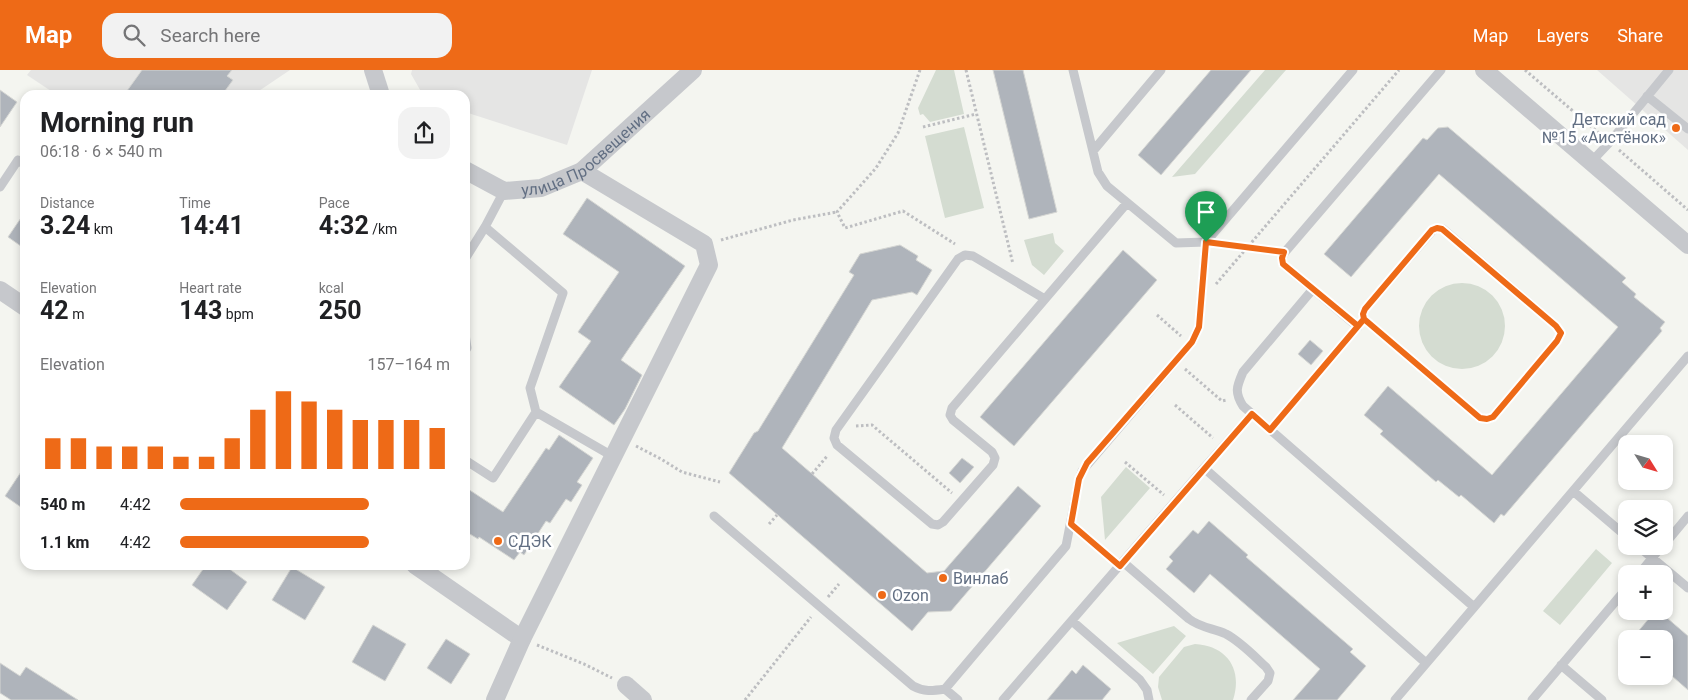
<!DOCTYPE html>
<html lang="en">
<head>
<meta charset="utf-8">
<style>
  body { margin:0; font-family:Roboto,sans-serif; background:#f2f2f2; color:#202124; height:100vh; display:flex; flex-direction:column; font-size:19px; white-space:nowrap }
  * { box-sizing:border-box; margin:0 }
  p { font-size:16px; color:#757577 }
  .icon { flex:none; width:28px; height:28px; fill:none; stroke:currentColor; stroke-width:2; stroke-linecap:round; stroke-linejoin:round }
  .map { position:relative; flex:1; overflow:hidden }
  .details { position:absolute; left:20px; top:20px; width:450px; height:480px; display:flex; flex-direction:column; background:#fff; border-radius:15px; box-shadow:0 2px 8px #0003 }
  .details>* { flex:none }
  .needle { width:32px; rotate:127deg }
  .fabs { position:absolute; left:1618px; top:365px; display:grid; gap:10px }
  .fabs a { display:grid; place-items:center; width:55px; height:55px; border-radius:10px; background:#fff; box-shadow:0 2px 8px #0003; font-size:25px }
  .pin { position:absolute; display:grid; place-items:center; width:42px; height:42px; color:#fff; margin:-51px -21px; border-radius:50% 50% 50% 0; rotate:-45deg; box-shadow:0 0 5px #0007 }
  .pin .icon { rotate:45deg }
  .round { display:grid; place-items:center; flex:none; width:52px; height:52px; border-radius:15px; background:#f2f2f2 }
  .summary { display:flex; align-items:center; justify-content:space-between; height:85px; padding:0 20px }
  h1 { font-size:28px; font-weight:700; line-height:38px }
  .figures { display:grid; grid-template-columns:repeat(3,1fr); gap:8px; height:85px; padding:5px 20px }
  .figures div { display:grid; align-content:center }
  .figures b { font-size:25px; font-weight:700 }
  .figures small { font-size:14px; font-weight:400 }
  .figures p { font-size:14px }
  .chart { height:140px; padding:10px 20px }
  .chart p { display:flex; justify-content:space-between }
  .chart svg { width:100%; height:90px; margin-top:5px; stroke:#ee6a17; stroke-width:6 }
  ul { padding:0 20px; list-style:none; font-size:16px }
  li { display:grid; grid-template-columns:80px 60px 1fr; align-items:center; height:38px }
  li i { height:12px; border-radius:6px; background:#ee6a17 }
  header { display:flex; align-items:center; gap:30px; box-sizing:border-box; height:70px; padding:0 25px; background:#ee6a17; color:#fff }
  header strong { font-size:24px }
  nav { display:flex; gap:28px; margin-inline-start:auto; font-size:18px }
  .search { width:350px; height:45px; background:#f2f2f2; display:flex; align-items:center; gap:12px; box-sizing:border-box; padding:0 18px; border-radius:15px; color:#757577; font-size:19px }
  .map>svg:first-child { display:block }
</style>
</head>
<body>
<header>
<strong>Map</strong>
<div class="search"><svg class="icon" aria-label="search" viewBox="0 0 24 24"><circle cx="10" cy="10" r="6"/><path d="M15 15l6 6"/></svg>Search here</div>
<nav><a>Map</a><a>Layers</a><a>Share</a></nav>
</header>
<div class="map">
<svg width="1688" height="630" viewBox="0 0 1688 630">
  <rect width="100%" height="100%" fill="#f4f5f0"/>
  <path fill="#e5e5e4" d="M31 0H290L253 25H57L27 5Z
    M412 0H592L567 75 465 42V25H423L411 4Z
    M1597 0H1688V80L1638 36Z"/>
  <path fill="#d4dcd1" d="M936 0H954L964 44 930 52 923 44 920 45 918 38Z
    M1265 0H1286L1195 104 1172 107Z
    M964 57 984 138 945 148 925 66Z
    M1053 163 1055 173 1064 181 1044 205 1032 195 1024 170Z
    M1419 256a43 43 0 1 1 86 0a43 43 0 1 1-86 0Z
    M1126 397 1150 418 1105 470 1101 427Z
    M1596 479 1612 493 1560 555 1543 541Z
    M1174 556 1186 566 1153 604 1117 573Z
    M1195 574C1227 576 1243 599 1233 630H1162L1158 617 1159 607 1184 577Z"/>
  <path fill="#afb4bb" stroke="#d5d6d3" d="M142 0H232L227 6 233 10 222 25H124Z
    M993 0H1023L1057 142 1029 149Z
    M1211 0H1251L1161 105 1138 85Z
    M0 20 17 32 0 57Z
    M1448 57 1626 208 1622 212 1636 224 1634 227 1665 252 1660 258 1662 261 1504 446 1501 444 1494 453 1461 425 1459 427 1438 410 1436 412 1380 364 1383 361 1364 345 1388 316 1492 405 1618 257 1439 104 1351 207 1324 184 1423 68 1427 70 1438 58Z
    M587 128 685 196 621 290 642 305 625 339 614 355 559 317 591 271 578 262 619 202 563 164Z
    M25 142V179L8 167Z
    M900 175 918 186 916 190 932 200 917 225 912 222 872 230 782 378 927 503 944 501 1018 416 1041 436 951 541 928 542 912 561 729 403 754 363 758 361 854 205 849 202 860 184Z
    M1123 180 1157 210 1014 376 980 347Z
    M1310 270 1323 281 1311 295 1298 284Z
    M559 365 593 388 577 412 582 415 571 432 566 429 550 453 546 451 524 485 520 482 514 490 479 467 478 469 465 461V417L503 442 546 378 549 380Z
    M962 388 974 397 960 413 949 403Z
    M25 396V440L5 426Z
    M1209 451 1248 485 1246 487 1353 579 1350 582 1366 596 1337 630H1293L1320 599 1210 504 1194 523 1166 499 1173 491 1169 487 1193 460 1198 464Z
    M206 495H224L247 512 227 540 192 515Z
    M292 497 325 517 305 550 272 530Z
    M1655 541H1659L1688 566V620L1664 599V569H1632Z
    M373 555 406 574 385 611 352 592Z
    M446 569 470 584 451 614 427 598Z
    M0 593 20 606 26 597 78 630H11L0 623Z
    M1083 595 1111 619 1102 630H1047L1072 600 1076 604Z"/>
  <g fill="none" stroke-linecap="round" stroke-linejoin="round">
    <path stroke="#bdbec1" stroke-width="3" stroke-dasharray="2.5 2.5" stroke-linecap="butt" d="M920 0 898 63 876 98 837 142 845 158 903 141 955 174
      M966 0 1013 194
      M1525 0 1601 65
      M923 57 976 44
      M1619 80 1688 140
      M721 170 793 150 837 142
      M1221 174 1272 180
      M1216 214 1399 0
      M1157 245 1181 266
      M1185 299 1222 331 1227 330
      M1175 335 1213 368
      M856 356 872 355 952 423
      M636 376 661 389 682 402 720 412
      M1125 392 1164 425
      M812 404 828 385
      M769 454 777 445
      M1082 464 1110 487
      M828 527 839 514
      M537 575 584 594 612 608
      M745 630 811 547"/>
    <path stroke="#c6c8cc" stroke-width="9" d="M1073 0 1098 102 1107 116 1176 173 1206 172 1353 0
      M1647 26 1688 59
      M1093 81 1161 0
      M1591 92 1609 73 1669 0
      M0 117 18 90 25 95
      M485 157 563 223 530 318 536 342
      M465 189 485 157 504 121
      M1313 219 1243 302C1237 316 1234 322 1243 336L1474 537
      M1045 229 973 186 965 185 958 189 836 360 834 368 837 375 932 454 938 455 943 452 993 395 995 388 992 382 953 350 950 345 952 338 1127 133
      M1358 257 1283 194 1282 188 1285 182 1441 0
      M465 264 467 278 465 281
      M1270 360 1364 249 1480 348 1487 349 1493 347 1557 271 1561 263 1556 256 1443 159 1437 158 1432 161 1365 239 1363 244 1364 249
      M465 390 493 408 536 342 614 387
      M1204 398 1252 344
      M1573 421 1626 466
      M714 446 913 616C924 622 932 621 945 619L958 630
      M1664 475 1688 446
      M1638 476 1688 518
      M1123 492 1189 549C1201 558 1213 558 1226 564 1241 572 1254 586 1266 597L1270 603 1268 611 1251 630
      M1639 504 1662 476
      M1072 551 1140 610 1147 620 1149 630
      M1561 595 1602 630
      M945 619 1066 476 1079 409 1082 401 1192 272 1199 257 1206 172
      M1003 630 1204 398 1426 593
      M1395 630 1688 286
      M1532 630 1626 519"/>
    <g stroke="#c6c8cc" stroke-width="18">
      <path d="M373 0 381 25"/>
      <path d="M1484 0 1688 175"/>
      <path id="s1" d="M465 100 504 121 541 118 582 101 693 0"/>
      <path d="M0 220 25 237"/>
      <path d="M415 495 522 569"/>
      <path d="M626 615 643 630"/>
      <path d="M495 630 522 569 709 195 704 174 582 101"/>
    </g>
  </g>
  <g fill="none" stroke-linecap="round" stroke-linejoin="round">
    <g stroke="#fff" stroke-width="10">
      <path id="route" d="M1206 172 1199 257 1192 272 1087 393 1079 409 1071 454 1120 496 1252 344 1270 360 1364 249 1480 348 1487 349 1493 347 1557 271 1561 263 1556 256 1442 159 1437 158 1432 160 1365 239 1363 244 1364 249 1358 256 1283 194 1282 188 1284 182 1206 172"/>
    </g>
    <use href="#route" stroke="#ee6a17" stroke-width="6"/>
  </g>
  <g fill="#ee6a17" stroke="#fff" stroke-width="2">
    <circle cx="1676" cy="58" r="5"/>
    <circle cx="498" cy="471" r="5"/>
    <circle cx="943" cy="508" r="5"/>
    <circle cx="882" cy="525" r="5"/>
  </g>
  <g text-anchor="middle" dominant-baseline="central" stroke-width="5" stroke-linejoin="round" paint-order="stroke">
    <g font-size="16" fill="#626f83" stroke="#fff" text-anchor="start">
      <text x="1666" y="49" text-anchor="end">Детский сад<tspan x="1666" dy="18">№15 «Аистёнок»</tspan></text>
      <text x="508" y="471">СДЭК</text>
      <text x="953" y="508">Винлаб</text>
      <text x="892" y="525">Ozon</text>
    </g>
    <g font-size="16" fill="#626f83" stroke="#fff">
      <text stroke="none"><textPath href="#s1" startOffset="138">улица Просвещения</textPath></text>
    </g>
  </g>
</svg>
<div class="fabs">
<a><svg class="needle" viewBox="-14 -14 28 28"><path d="M0-13l5 13h-10z" fill="#e53935"/><path d="M0 13l5-13h-10z" fill="#757577"/></svg></a>
<a><svg class="icon" aria-label="layers" viewBox="0 0 24 24"><path d="M12 4l9 5-9 5-9-5zM3 14l9 5 9-5"/></svg></a>
<a>+</a>
<a>−</a>
</div>
<div class="pin" style="left:1206px;top:172px;background:#1e9e55"><svg class="icon" aria-label="arrive" viewBox="0 0 24 24"><path d="M6 21V4h12l-3 4 3 4H6"/></svg></div>
<section class="details">
<div class="summary"><div><h1>Morning run</h1><p>06:18 · 6 × 540 m</p></div><a class="round"><svg class="icon" aria-label="share" viewBox="0 0 24 24"><path d="M12 15V3M7 8l5-5 5 5M5 13v7h14v-7"/></svg></a></div>
<div class="figures">
<div><p>Distance</p><b>3.24<small> km</small></b></div>
<div><p>Time</p><b>14:41</b></div>
<div><p>Pace</p><b>4:32<small> /km</small></b></div>
</div>
<div class="figures">
<div><p>Elevation</p><b>42<small> m</small></b></div>
<div><p>Heart rate</p><b>143<small> bpm</small></b></div>
<div><p>kcal</p><b>250</b></div>
</div>
<div class="chart"><p><span>Elevation</span>157–164 m</p>
<svg viewBox="0 0 160 44" preserveAspectRatio="none"><path d="M5 44V29M15 44V29M25 44V33M35 44V33M45 44V33M55 44V38M65 44V38M75 44V29M85 44V15M95 44V6M105 44V11M115 44V15M125 44V20M135 44V20M145 44V20M155 44V24"/></svg>
</div>
<ul>
<li><b>540 m</b>4:42<i style="width:70%"></i></li>
<li><b>1.1 km</b>4:42<i style="width:70%"></i></li>
</ul>
</section>
</div>
</body>
</html>
